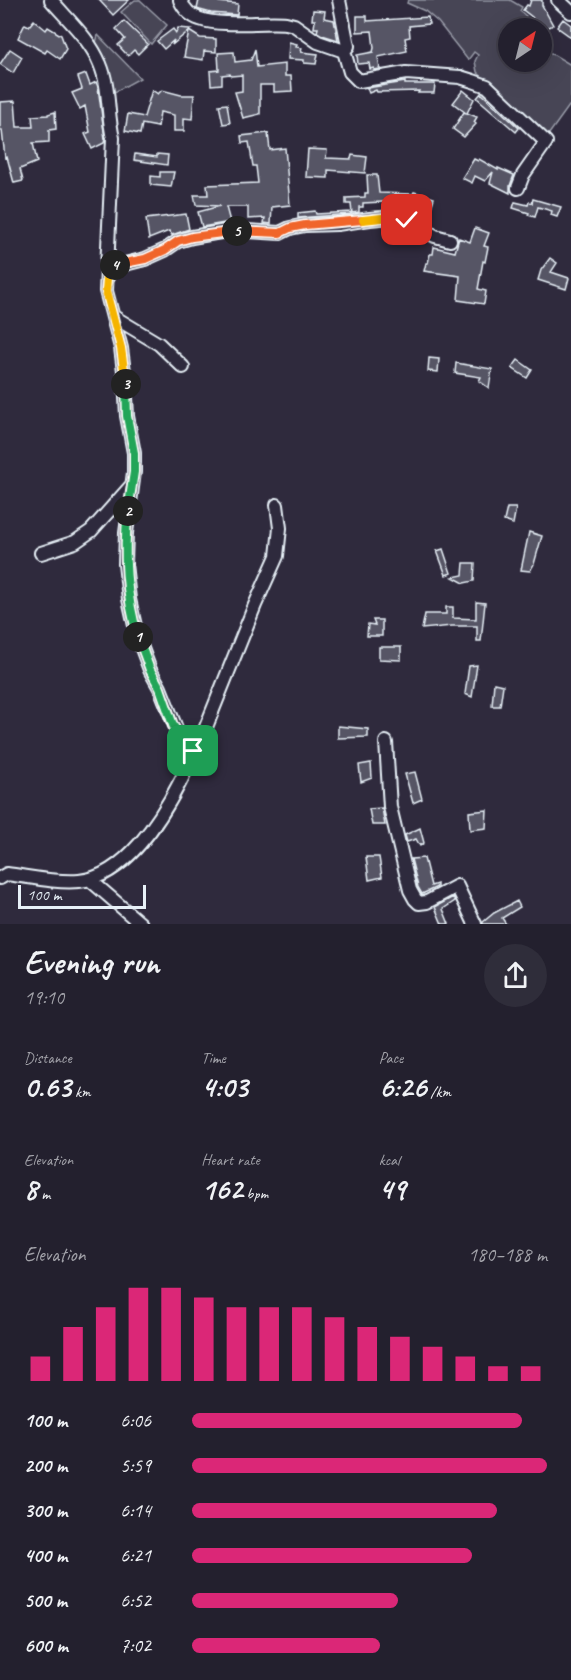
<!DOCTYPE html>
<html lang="en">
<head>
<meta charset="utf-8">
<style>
  body { margin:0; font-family:Caveat,sans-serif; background:#2f2d3a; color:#f1f3f6; height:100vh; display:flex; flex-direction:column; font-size:22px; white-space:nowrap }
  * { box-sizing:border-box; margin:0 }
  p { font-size:20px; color:#a3a3aa }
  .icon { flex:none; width:33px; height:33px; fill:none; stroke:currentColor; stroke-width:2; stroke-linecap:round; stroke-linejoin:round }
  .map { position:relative; height:924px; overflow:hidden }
  .side { display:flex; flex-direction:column; background:#23202e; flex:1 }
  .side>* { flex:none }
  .needle { width:39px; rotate:35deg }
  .fabs { position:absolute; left:498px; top:18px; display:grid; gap:12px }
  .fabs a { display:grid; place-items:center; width:54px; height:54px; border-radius:50%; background:#23202e; box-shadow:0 6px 24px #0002,0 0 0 2px #403e4a; font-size:30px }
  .scale { position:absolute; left:18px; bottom:15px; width:128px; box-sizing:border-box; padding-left:6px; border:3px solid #e8f1f8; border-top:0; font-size:16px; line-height:21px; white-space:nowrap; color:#e8f1f8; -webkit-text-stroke:4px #2f2a3d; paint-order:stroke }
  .pin { position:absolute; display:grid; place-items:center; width:51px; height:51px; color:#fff; margin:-26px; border-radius:12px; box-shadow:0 3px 9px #0006 }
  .km { position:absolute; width:30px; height:30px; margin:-15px; border-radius:50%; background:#222; color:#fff; font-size:16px; line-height:30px; text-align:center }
  .round { display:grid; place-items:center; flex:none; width:63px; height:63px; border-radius:32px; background:#2f2d3a }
  .overview { display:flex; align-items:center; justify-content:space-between; height:102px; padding:0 24px }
  h1 { font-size:33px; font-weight:700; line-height:45px }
  .figures { display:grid; grid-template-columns:repeat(3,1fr); gap:9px; height:102px; padding:6px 24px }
  .figures div { display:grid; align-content:center }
  .figures b { font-size:30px; font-weight:700 }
  .figures small { font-size:16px; font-weight:400 }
  .figures p { font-size:16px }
  .chart { height:168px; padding:12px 24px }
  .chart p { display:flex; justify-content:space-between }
  .chart svg { width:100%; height:108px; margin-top:6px; stroke:#db2777; stroke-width:6 }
  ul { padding:0 24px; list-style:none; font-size:20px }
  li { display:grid; grid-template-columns:96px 72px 1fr; align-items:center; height:45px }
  li i { height:15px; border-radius:8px; background:#db2777 }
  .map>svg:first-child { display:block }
</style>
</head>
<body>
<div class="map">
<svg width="571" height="924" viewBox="0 0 571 924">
  <rect width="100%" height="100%" fill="#2f2a3d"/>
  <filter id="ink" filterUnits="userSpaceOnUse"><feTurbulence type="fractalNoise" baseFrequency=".0167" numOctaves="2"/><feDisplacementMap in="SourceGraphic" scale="12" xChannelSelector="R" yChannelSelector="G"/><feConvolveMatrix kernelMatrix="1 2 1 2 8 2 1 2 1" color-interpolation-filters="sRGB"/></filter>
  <g filter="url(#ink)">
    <path fill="#464455" stroke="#979aa6" stroke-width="1.5" d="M135 0H140L167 25 151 44 121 12Z
      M408 0H510L522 7 520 11 526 16 524 25 526 28H508V62H542V45L549 52 571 65V106H569L546 138 477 72 475 61 478 55 474 52 468 60 438 22 425 11 407 3Z
      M98 35 140 78 111 94 96 43Z"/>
    <path fill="#575565" stroke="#e8f1f8" stroke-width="1.5" d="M99 0H129L113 15Z
      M199 0H219V2L238 4 237 15 211 13 200 10 197 9Z
      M531 0H542V5L553 25 542 31V28H538L532 17 523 10 527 5 529 6Z
      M313 10 325 11 324 18 334 20 338 40 322 35 317 32 318 28H314L315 20H312Z
      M357 16H367V21L428 17 429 24 409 26 410 37 405 38 407 51 378 57 380 69 374 70V68L370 69 369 63 358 64 357 55 373 52 374 48 372 31 357 32Z
      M563 19 571 25V37L557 27Z
      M34 20 46 30 48 27 61 35 66 49 60 59 47 50 45 53 18 38 25 24 29 26Z
      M124 21 148 44 138 54 134 50 128 56 118 45 125 39 116 29Z
      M178 28 191 29 172 45 174 40 164 49 157 41 173 29 176 33Z
      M189 31 200 38 216 39V52L204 51 203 60 184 57Z
      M289 42 297 44 296 47 302 48 301 52 318 54 316 64 304 63V60L288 59Z
      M10 49 22 57 13 73 0 64Z
      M255 49 257 67 285 64V76H291L292 91 274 92V85H260V114L243 118 235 92 242 91V75L231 76 230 74 222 75V84L211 85 210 71 219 70 218 53 234 52 235 62 251 60Z
      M86 74 90 85 96 82 98 87 105 139 104 143 92 149 85 134 90 132 85 106 80 109 72 93 82 89 78 77Z
      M405 82V84H435L434 93H418L419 91 377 92 376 90 369 93 367 88Z
      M152 90 158 94 162 90 181 95H194L192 119 184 118V131H174V115L160 112 158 127 142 124 140 134 125 131 128 114 144 117Z
      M463 90 474 99 467 113 477 117 474 122 476 124 464 137 453 129 464 112 466 113 453 103Z
      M481 93 519 128 516 132 477 98Z
      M15 101 17 127H33L32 116 48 115V114L55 112 56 129 49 130V142L33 143 37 162 20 169 23 181 14 183 7 157 5 158 2 130H0V102Z
      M227 104 230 123 223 124 219 105Z
      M268 133 270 150 285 148 290 205 272 207 271 224 264 223 265 218 248 219V207H226L230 222 202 227 198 212 220 206 196 205 194 195H208L207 185 258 183 256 166H253L249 142 242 143 241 136Z
      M308 149 327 150 326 158 351 159 352 155 367 157 365 173 328 170V178L306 177Z
      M135 154 157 157V154L168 155 167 165 134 160Z
      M474 159 478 161 479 159 498 170V168L514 175 510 186V193L490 183 493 172 485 181 475 176 472 183 462 178Z
      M160 172H174L171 187 151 185V176L160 177Z
      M367 175H377L379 193 413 194 414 192 434 198 431 208 403 199V201L363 203V207H359V212L352 213 351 204H346V198L365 197V193H368Z
      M533 199 561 207 557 217 551 215 552 211 538 207 535 217 528 215 529 213 513 208 515 202 528 205 529 202 532 203Z
      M315 211 316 214 351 212V214L298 218V213Z
      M186 214 189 229 172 235 169 231 149 239 146 219Z
      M475 228 489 233 484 246 488 247 485 262 483 261 478 289 486 291 484 304 458 300 460 276 424 271 426 263H428L430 254H433L434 247 455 252 459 238 470 242Z
      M550 258 557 263 551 272 569 278 566 289 538 280 541 270Z
      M429 358 439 359 438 372 428 371Z
      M518 360 532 370 527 378 512 368Z
      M456 363 492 369 489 388 479 381 481 377 455 373Z
      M507 508H516L513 524 504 521Z
      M529 532 542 536 534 564 530 571 521 570Z
      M443 549 451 573 446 575 437 551Z
      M464 563H475L474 581 464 583 453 577 463 575Z
      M476 602 485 603 481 641H477V626H452L422 629 425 614H446V607H453V618L476 619Z
      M373 620H382V636H367L368 624 375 625Z
      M379 647H401V660L379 659Z
      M477 665 472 697 465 694 469 666Z
      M494 683 503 685 500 706H492Z
      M338 726 368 729V737L338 738Z
      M371 763 372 778 361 782 359 765Z
      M415 772 422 799 413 803 405 774Z
      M382 808 385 825H372L369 809Z
      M487 810 486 828 470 830 469 812Z
      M420 828 424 843 420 846 416 839 407 842 405 835Z
      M366 857H379L382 877 369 880Z
      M424 858 431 886 437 884V887L422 894 418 887 411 859Z
      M453 897 455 901 443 909 449 924H442L435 907Z
      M517 901 520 907 502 918 506 924H483V922L494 913Z"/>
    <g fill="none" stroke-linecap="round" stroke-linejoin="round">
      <g stroke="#e8f1f8" stroke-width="16">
        <path id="minor" d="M51 0C68 20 90 39 100 64 110 87 107 114 113 138L106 291 121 348 125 379 127 416 134 453V472L126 533 125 564 129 599 137 635 150 670 160 688 180 738 193 751
          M180 0C184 9 190 16 200 19 222 27 262 21 286 23L294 25 318 42 344 51 348 46 339 0
          M558 0 571 12
          M344 51 350 72 359 81 406 73 460 77 473 81 487 86 546 142 523 175 518 188
          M108 265 125 264 145 259 165 250 178 241 192 237 232 230 280 233 290 228 305 225 337 224 370 219 391 217 407 220 435 236 450 240
          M114 317 159 344 183 367
          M41 553 75 542 91 531 131 486
          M386 742 390 807 410 890 415 899 419 903 427 902 457 886 475 924
          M0 878 7 874C30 877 56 883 79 881 125 877 161 819 180 782 188 767 193 752 202 737L255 605 277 556 280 528 277 505
          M89 879 141 924"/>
      </g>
      <use href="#minor" stroke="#2f2a3d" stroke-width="12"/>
    </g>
  </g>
  <g fill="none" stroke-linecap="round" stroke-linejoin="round" filter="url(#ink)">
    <g stroke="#fff" stroke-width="12">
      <path id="split-1" d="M138 637 150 670 160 688 173 725 184 745 193 751"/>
    </g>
    <g stroke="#fff" stroke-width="12">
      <path id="split-2" d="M128 511C123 553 126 596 138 637"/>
    </g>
    <g stroke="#fff" stroke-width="12">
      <path id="split-3" d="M126 384 127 416 134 453V472L128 511"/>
    </g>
    <g stroke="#fff" stroke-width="12">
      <path id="split-4" d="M115 265H108L106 291 121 348 126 384"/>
    </g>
    <g stroke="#fff" stroke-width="12">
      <path id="split-5" d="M115 265 145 259 165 250 178 241 192 237 237 231"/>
    </g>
    <g stroke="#fff" stroke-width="12">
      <path id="split-6" d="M237 231 280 233 290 228 305 225 363 220"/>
    </g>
    <g stroke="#fff" stroke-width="12">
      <path id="split-7" d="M363 220 391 217 407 220"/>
    </g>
    <use href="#split-1" stroke="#22a559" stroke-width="8"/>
    <use href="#split-2" stroke="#22a559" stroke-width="8"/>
    <use href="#split-3" stroke="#22a559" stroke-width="8"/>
    <use href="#split-4" stroke="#f5b400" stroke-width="8"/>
    <use href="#split-5" stroke="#f0652b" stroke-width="8"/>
    <use href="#split-6" stroke="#f0652b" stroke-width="8"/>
    <use href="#split-7" stroke="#f5b400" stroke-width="8"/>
  </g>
</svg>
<div class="fabs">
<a><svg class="needle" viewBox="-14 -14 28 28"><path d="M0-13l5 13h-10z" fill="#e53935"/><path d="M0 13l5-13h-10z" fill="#a3a3aa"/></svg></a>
</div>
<div class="scale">100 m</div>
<div class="pin" style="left:193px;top:751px;background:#1e9e55"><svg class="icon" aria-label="arrive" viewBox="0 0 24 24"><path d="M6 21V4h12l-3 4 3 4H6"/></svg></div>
<div class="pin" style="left:407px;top:220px;background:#d93025"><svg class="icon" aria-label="check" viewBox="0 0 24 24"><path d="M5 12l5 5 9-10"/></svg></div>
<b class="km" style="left:138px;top:637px">1</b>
<b class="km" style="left:128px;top:511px">2</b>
<b class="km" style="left:126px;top:384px">3</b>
<b class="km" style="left:115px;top:265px">4</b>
<b class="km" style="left:237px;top:231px">5</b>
</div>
<section class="side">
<div class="overview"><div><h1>Evening run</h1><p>19:10</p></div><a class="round"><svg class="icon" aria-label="share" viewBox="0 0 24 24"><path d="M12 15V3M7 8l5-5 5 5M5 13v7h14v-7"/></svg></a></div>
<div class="figures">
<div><p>Distance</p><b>0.63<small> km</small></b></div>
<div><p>Time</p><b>4:03</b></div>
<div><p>Pace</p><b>6:26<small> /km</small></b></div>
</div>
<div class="figures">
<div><p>Elevation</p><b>8<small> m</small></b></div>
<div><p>Heart rate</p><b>162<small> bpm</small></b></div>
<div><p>kcal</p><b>49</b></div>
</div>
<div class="chart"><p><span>Elevation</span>180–188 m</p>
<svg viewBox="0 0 160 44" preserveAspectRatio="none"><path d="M5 44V34M15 44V22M25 44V14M35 44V6M45 44V6M55 44V10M65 44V14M75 44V14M85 44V14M95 44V18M105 44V22M115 44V26M125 44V30M135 44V34M145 44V38M155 44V38"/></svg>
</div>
<ul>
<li><b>100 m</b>6:06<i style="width:93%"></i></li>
<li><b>200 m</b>5:59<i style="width:100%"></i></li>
<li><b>300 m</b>6:14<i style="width:86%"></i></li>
<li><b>400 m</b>6:21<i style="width:79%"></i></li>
<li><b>500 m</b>6:52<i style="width:58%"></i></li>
<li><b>600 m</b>7:02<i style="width:53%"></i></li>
</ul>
</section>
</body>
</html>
